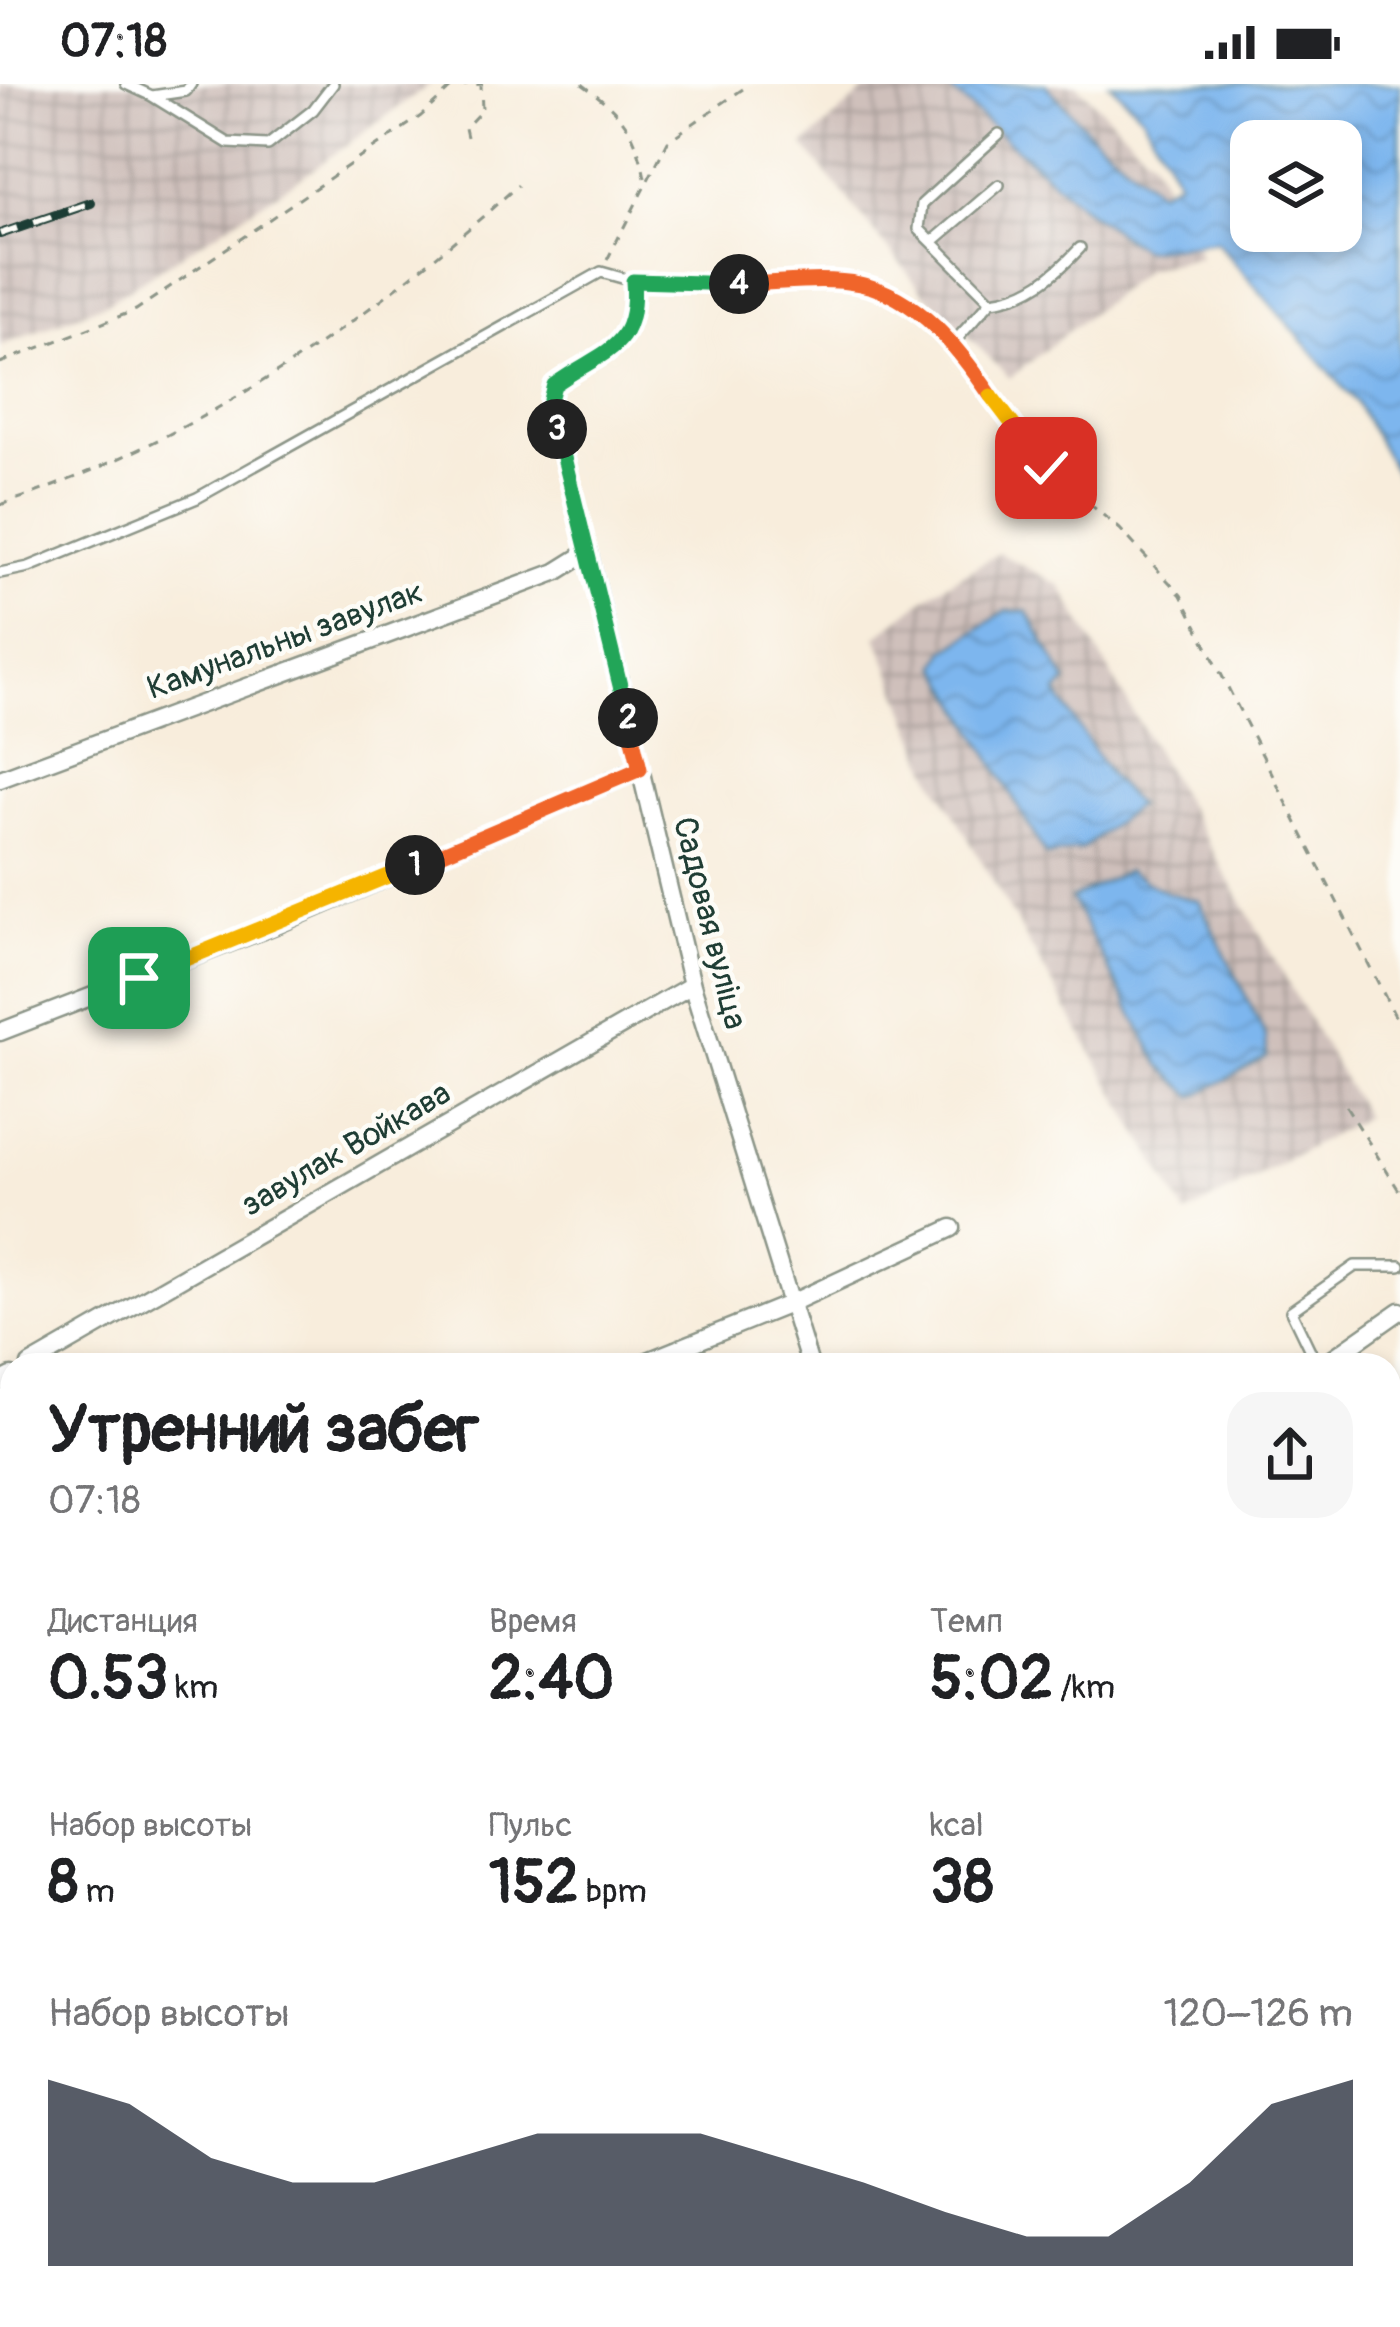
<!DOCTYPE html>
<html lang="ru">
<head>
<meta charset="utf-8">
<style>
  body { margin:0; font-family:Pangolin,sans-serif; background:#f6f6f6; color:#202124; height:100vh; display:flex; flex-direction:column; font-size:45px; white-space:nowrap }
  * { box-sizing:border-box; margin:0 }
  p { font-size:39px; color:#757577 }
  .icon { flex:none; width:66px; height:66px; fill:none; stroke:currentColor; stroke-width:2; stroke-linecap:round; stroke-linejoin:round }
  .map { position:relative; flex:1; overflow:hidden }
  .panel { position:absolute; left:0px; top:1269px; width:1401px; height:975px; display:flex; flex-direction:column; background:#fff; border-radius:36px 36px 0 0; box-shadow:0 6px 18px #0003 }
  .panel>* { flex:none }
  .fabs { position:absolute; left:1230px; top:36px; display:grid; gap:24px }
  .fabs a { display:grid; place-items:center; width:132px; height:132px; border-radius:24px; background:#fff; box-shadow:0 6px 18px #0003; font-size:60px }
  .pin { position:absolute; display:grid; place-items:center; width:102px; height:102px; color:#fff; margin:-51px; border-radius:24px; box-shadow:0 6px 18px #0006 }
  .km { position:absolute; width:60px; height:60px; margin:-30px; border-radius:50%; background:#222; color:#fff; font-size:33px; line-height:60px; text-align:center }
  .round { display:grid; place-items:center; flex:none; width:126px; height:126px; border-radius:36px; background:#f6f6f6 }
  .summary { display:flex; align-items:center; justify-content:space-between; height:204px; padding:0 48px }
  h1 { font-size:66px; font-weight:700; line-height:90px }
  .stats { display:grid; grid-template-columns:repeat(3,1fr); gap:18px; height:204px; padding:12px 48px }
  .stats div { display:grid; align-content:center }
  .stats b { font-size:60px; font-weight:700 }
  .stats small { font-size:33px; font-weight:400 }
  .stats p { font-size:33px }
  .chart { height:336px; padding:24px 48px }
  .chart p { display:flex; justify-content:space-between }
  .chart svg { width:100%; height:216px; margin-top:12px; fill:#111827; opacity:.7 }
  .status { display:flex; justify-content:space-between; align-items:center; height:84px; padding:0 60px; background:#fff; direction:ltr }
  .status svg { height:33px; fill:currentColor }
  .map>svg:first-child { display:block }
</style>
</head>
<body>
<div class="status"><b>07:18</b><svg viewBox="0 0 49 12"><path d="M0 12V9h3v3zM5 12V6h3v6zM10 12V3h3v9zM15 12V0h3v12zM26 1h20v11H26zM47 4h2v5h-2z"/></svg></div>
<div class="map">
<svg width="1400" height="2243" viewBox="0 0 1400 2243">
  <defs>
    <pattern id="industrial-grid" width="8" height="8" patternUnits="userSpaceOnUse" patternTransform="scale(3)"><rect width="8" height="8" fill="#cfc0bb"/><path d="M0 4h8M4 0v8" fill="none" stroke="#a79d99"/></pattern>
    <pattern id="water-waves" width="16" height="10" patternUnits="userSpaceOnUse" patternTransform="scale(3)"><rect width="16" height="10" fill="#7db6ee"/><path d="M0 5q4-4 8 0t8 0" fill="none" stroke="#6695c2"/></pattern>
  </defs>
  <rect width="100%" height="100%" fill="#fdfcf7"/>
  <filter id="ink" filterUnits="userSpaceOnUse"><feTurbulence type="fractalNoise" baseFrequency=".00833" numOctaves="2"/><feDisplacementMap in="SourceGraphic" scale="24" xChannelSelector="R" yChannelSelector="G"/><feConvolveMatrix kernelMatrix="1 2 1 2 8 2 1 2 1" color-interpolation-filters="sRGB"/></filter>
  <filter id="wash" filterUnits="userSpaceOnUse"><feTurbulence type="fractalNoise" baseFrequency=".004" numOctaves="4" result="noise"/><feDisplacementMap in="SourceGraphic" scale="48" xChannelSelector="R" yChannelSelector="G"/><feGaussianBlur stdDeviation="2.7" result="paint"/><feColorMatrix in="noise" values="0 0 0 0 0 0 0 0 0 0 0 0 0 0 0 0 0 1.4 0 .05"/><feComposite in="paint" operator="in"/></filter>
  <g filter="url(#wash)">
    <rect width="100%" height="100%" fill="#f8eddc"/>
    <path fill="url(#industrial-grid)" d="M0 0H431L306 90 110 217 0 262Z
      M872 0H1076L1152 75 1200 173 1146 185 1010 294 925 210 804 62Z
      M999 469 1060 501 1365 1033 1186 1131 932 692 877 552 936 506Z"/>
    <path fill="url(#water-waves)" stroke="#4e7a91" stroke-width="3" fill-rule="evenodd" d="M944 0H1045L1091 50 1158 107 1178 96 1142 31 1110 0H1400V397L1356 318 1216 157 1143 166 1087 127ZM1251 57H1341V147H1251Z
      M1006 527H1027L1067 598 1057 609 1110 692 1137 721 1082 765 1046 772 938 581 946 566Z
      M1127 787 1168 809 1199 817 1266 953 1267 973 1194 1013 1160 981 1071 815Z"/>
  </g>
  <g filter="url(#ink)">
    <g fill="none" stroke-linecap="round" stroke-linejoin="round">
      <g stroke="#8c9588" stroke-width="14">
        <path id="service" d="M126 0 152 12 186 7 191 0
          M152 12 228 59 268 61 313 26 333 0
          M999 50 922 120 919 145 991 217C1029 213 1055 191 1080 164
          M932 158 999 101
          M555 336 588 468
          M0 489 29 483 197 414 601 188 633 197 694 201 856 199 885 208 954 258 991 217
          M1074 1278 1080 1281
          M1317 1281 1291 1227 1355 1182H1400
          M326 2243 330 2232"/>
      </g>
      <g stroke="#8c9588" stroke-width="21">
        <path id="minor" d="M0 695 556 488 588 468 692 901 810 1281
          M0 948 278 840 640 685
          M30 1281 692 901
          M638 1281 787 1221 952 1144
          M1323 1281 1400 1227
          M0 1298 12 1292
          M1389 1361 1400 1373
          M0 1385 12 1411
          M0 1563 12 1557
          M1389 1730 1400 1754
          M1389 1874 1400 1869
          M0 2067 12 2060
          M611 2232 616 2243
          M840 2232 844 2243
          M1131 2232 1135 2243
          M690 2243 710 2232"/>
      </g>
      <path stroke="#8c9588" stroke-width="3" stroke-dasharray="9 9" stroke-linecap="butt" d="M582 0C621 29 635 43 645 94
        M467 53 465 44 482 26 481 2
        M607 176 668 57 750 0
        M962 269 1046 384 1120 445 1181 511 1400 942
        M0 279 136 226 421 32 453 2 483 0
        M551 322 554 301C589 275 639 264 634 211
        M0 421C196 357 366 240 518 101
        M1346 1022 1400 1108"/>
      <use href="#service" stroke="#fff" stroke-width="9"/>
      <use href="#minor" stroke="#fff" stroke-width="16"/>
      <g stroke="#1f3d34" stroke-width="10">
        <path id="rail" d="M0 150 91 119"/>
      </g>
      <use href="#rail" stroke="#fdfcf7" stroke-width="6" stroke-dasharray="18" stroke-linecap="butt"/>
    </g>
  </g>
  <g fill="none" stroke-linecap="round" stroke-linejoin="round" filter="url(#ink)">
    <g stroke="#fff" stroke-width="24">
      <path id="split-1" d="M139 894 415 781"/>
    </g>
    <g stroke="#fff" stroke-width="24">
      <path id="split-2" d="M415 781 640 685 628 634"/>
    </g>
    <g stroke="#fff" stroke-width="24">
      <path id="split-3" d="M557 345 628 634"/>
    </g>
    <g stroke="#fff" stroke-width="24">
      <path id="split-4" d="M557 345 550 316 554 301C601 266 639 268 633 197L739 200"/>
    </g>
    <g stroke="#fff" stroke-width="24">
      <path id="split-5" d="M739 200C777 200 823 192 860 200 918 212 960 266 991 312"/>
    </g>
    <g stroke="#fff" stroke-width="24">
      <path id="split-6" d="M991 312 1046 384"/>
    </g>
    <use href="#split-1" stroke="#f5b400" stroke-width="15"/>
    <use href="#split-2" stroke="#f0652b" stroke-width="15"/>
    <use href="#split-3" stroke="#22a559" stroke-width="15"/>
    <use href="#split-4" stroke="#22a559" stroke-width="15"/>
    <use href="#split-5" stroke="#f0652b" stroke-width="15"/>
    <use href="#split-6" stroke="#f5b400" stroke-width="15"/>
  </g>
  <g text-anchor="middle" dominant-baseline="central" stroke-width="9" stroke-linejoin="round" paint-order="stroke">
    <g font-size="33" fill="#1f3d34" stroke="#fdfcf7">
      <text transform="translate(285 556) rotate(-20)">Камунальны завулак</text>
      <text transform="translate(710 839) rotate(76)">Садовая вуліца</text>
      <text transform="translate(346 1065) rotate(-30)">завулак Войкава</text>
    </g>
  </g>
</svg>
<div class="fabs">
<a><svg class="icon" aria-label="layers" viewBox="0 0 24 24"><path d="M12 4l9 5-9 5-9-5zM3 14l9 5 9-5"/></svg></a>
</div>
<div class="pin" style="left:139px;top:894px;background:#1e9e55"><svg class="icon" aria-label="arrive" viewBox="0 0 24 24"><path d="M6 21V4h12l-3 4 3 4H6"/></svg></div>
<div class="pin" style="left:1046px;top:384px;background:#d93025"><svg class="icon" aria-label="check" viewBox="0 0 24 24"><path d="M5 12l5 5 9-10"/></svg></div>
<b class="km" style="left:415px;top:781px">1</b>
<b class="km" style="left:628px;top:634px">2</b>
<b class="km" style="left:557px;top:345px">3</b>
<b class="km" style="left:739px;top:200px">4</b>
<section class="panel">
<div class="summary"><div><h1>Утренний забег</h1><p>07:18</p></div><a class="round"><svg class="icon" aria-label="share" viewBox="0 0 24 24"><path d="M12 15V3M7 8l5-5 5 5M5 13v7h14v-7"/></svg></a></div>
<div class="stats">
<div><p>Дистанция</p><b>0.53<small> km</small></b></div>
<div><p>Время</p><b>2:40</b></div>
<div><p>Темп</p><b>5:02<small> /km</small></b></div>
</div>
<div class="stats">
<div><p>Набор высоты</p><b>8<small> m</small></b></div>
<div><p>Пульс</p><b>152<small> bpm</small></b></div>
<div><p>kcal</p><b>38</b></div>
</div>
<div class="chart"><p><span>Набор высоты</span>120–126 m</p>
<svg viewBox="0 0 160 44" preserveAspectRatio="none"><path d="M0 44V6L10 11L20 22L30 27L40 27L50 22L60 17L70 17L80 17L90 22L100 27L110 33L120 38L130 38L140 27L150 11L160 6V44z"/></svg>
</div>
</section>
</div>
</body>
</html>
